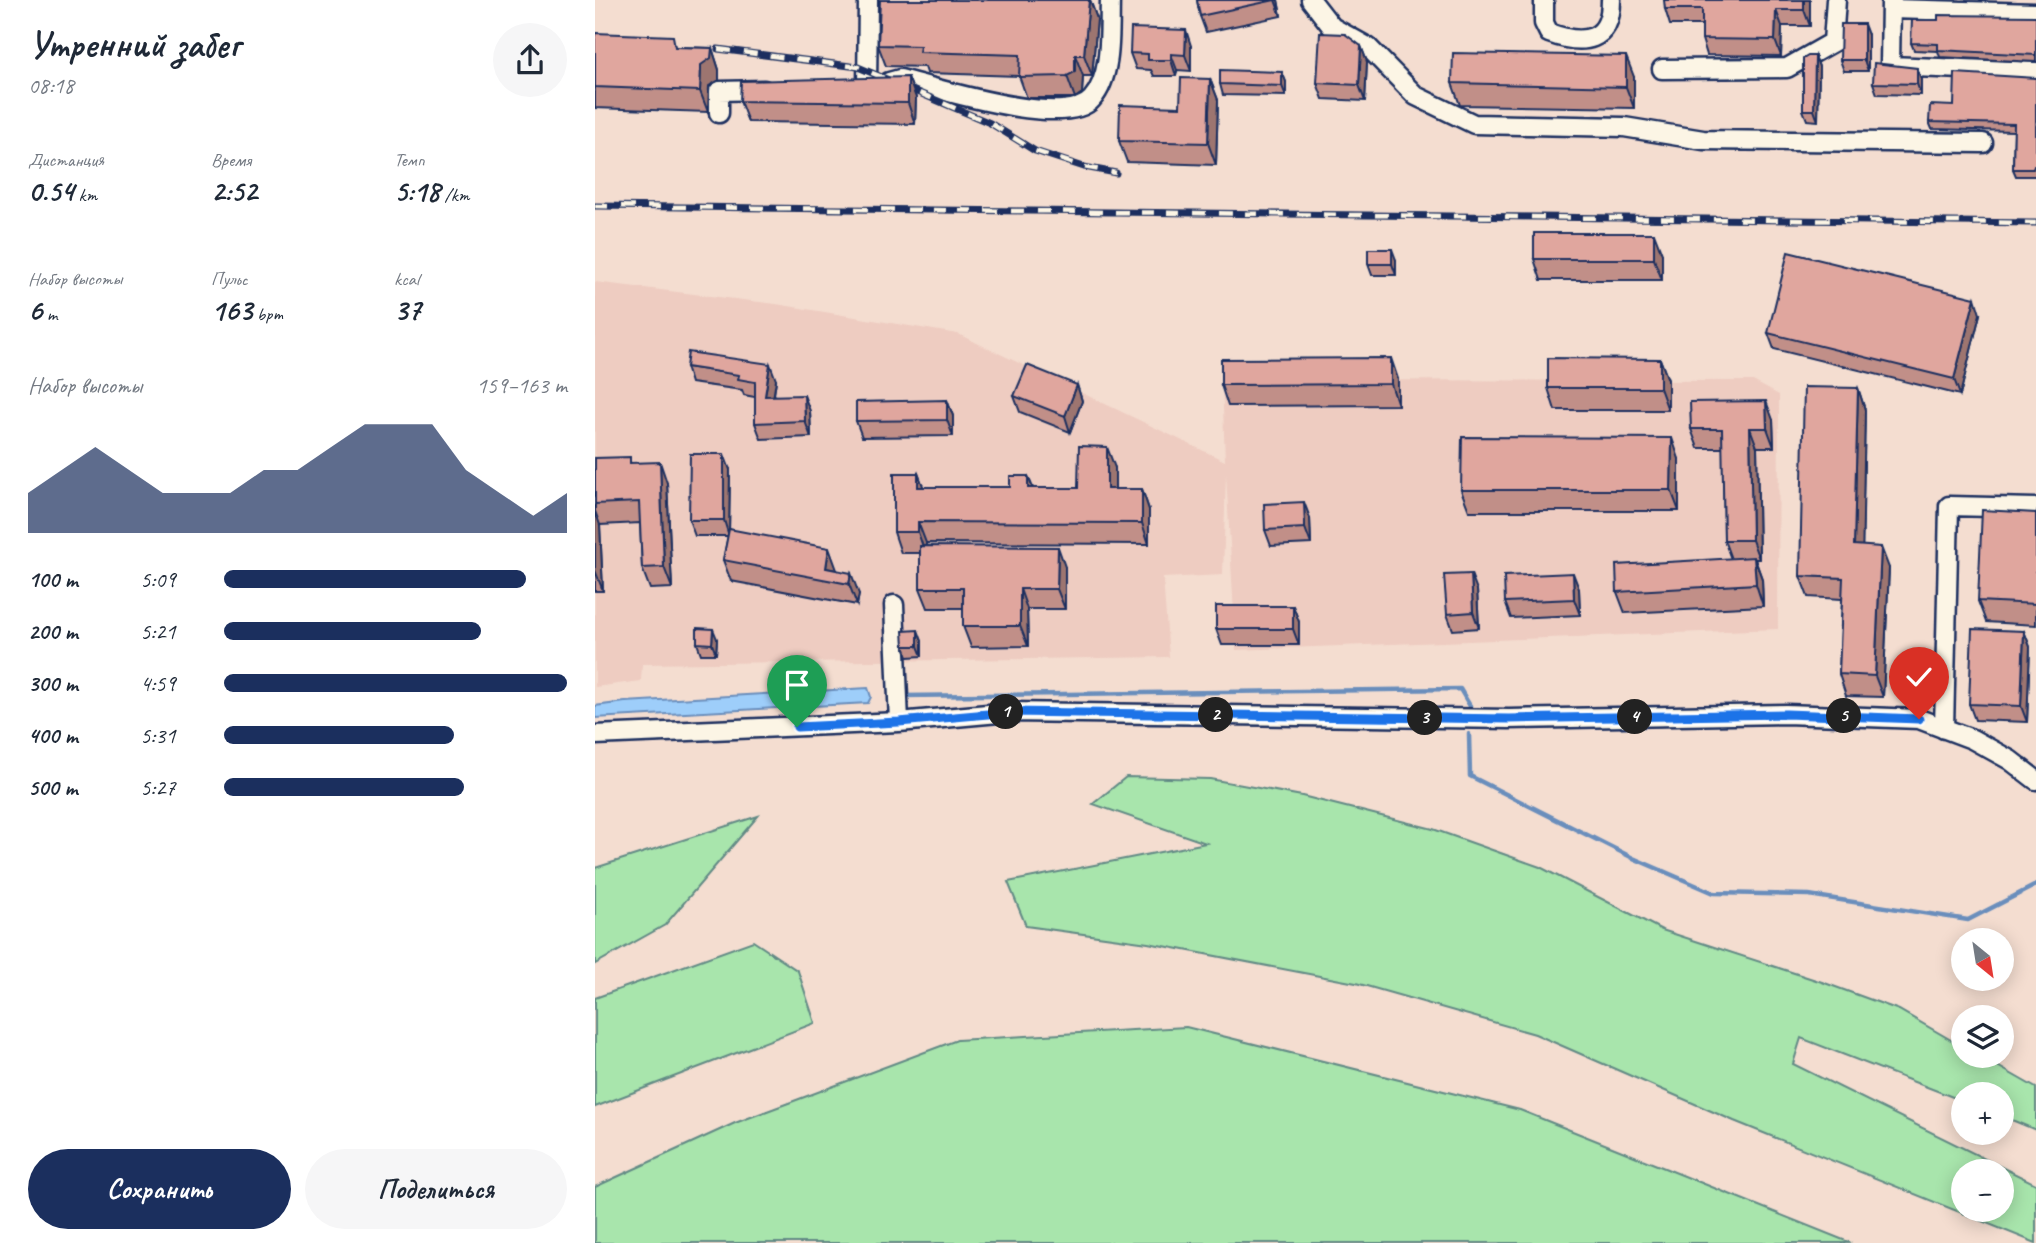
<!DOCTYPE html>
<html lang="ru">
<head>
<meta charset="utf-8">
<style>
  body { margin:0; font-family:Caveat,sans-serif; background:#f6f6f7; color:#1f2937; height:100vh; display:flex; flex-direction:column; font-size:26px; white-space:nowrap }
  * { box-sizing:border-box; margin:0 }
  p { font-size:23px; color:#747a83 }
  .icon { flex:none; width:38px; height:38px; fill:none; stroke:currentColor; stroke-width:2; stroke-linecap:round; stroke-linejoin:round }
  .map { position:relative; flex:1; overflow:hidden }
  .drawer { display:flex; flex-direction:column; background:#fff; width:595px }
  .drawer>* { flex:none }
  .needle { width:46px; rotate:150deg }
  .tools { position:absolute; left:1356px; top:928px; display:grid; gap:14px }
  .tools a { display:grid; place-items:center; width:63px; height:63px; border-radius:50%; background:#fff; box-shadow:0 4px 18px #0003; font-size:35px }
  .pin { position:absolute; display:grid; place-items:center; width:60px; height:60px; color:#fff; margin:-72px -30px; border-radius:50% 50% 50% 0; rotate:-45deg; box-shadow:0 0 7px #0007 }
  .pin .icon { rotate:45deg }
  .km { position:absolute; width:35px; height:35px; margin:-18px; border-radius:50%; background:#222; color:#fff; font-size:19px; line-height:35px; text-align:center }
  .round { display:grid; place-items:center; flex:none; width:74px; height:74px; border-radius:37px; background:#f6f6f7 }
  .summary { display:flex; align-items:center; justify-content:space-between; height:119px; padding:0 28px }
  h1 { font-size:38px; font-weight:600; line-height:52px }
  .metrics { display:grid; grid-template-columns:repeat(3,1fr); gap:10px; height:119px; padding:7px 28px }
  .metrics div { display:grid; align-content:center }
  .metrics b { font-size:30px; font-weight:600 }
  .metrics small { font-size:19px; font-weight:400 }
  .metrics p { font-size:19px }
  .chart { height:196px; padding:14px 28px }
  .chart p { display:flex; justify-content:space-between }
  .chart svg { width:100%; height:126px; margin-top:7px; fill:#1b2f5e; opacity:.7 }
  .primary-button { display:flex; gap:14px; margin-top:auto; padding:14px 28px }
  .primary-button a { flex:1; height:80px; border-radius:42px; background:#1b2f5e; color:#fff; font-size:28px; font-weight:600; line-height:80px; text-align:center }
  .primary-button a+a { background:#f6f6f7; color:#1f2937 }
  ul { padding:0 28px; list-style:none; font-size:23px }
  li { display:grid; grid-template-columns:112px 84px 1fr; align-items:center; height:52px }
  li i { height:18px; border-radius:9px; background:#1b2f5e }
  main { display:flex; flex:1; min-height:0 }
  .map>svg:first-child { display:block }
</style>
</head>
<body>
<main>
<section class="drawer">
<div class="summary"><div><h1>Утренний забег</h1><p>08:18</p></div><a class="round"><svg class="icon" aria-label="share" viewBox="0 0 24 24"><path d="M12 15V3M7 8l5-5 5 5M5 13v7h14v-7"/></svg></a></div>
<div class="metrics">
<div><p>Дистанция</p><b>0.54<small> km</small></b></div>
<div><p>Время</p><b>2:52</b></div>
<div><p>Темп</p><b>5:18<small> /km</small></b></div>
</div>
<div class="metrics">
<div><p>Набор высоты</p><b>6<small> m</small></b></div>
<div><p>Пульс</p><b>163<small> bpm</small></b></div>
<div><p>kcal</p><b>37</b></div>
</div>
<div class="chart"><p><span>Набор высоты</span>159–163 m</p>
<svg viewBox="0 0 160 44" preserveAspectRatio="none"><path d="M0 44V30L10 22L20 14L30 22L40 30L50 30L60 30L70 22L80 22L90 14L100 6L110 6L120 6L130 22L140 30L150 38L160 30V44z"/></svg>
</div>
<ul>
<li><b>100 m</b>5:09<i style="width:88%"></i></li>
<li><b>200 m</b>5:21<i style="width:75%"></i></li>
<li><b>300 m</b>4:59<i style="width:100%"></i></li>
<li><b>400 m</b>5:31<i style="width:67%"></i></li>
<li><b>500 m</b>5:27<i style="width:70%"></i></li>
</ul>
<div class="primary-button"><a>Сохранить</a><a>Поделиться</a></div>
</section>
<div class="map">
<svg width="1441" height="1243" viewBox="0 0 1441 1243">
  <rect width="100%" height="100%" fill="#f4ddd0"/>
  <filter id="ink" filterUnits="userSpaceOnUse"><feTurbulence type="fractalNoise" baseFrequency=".0143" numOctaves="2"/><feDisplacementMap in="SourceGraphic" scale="14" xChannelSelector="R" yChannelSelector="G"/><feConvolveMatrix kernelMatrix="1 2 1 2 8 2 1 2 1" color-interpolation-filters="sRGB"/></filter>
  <g filter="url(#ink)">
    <path fill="#eeccc1" d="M0 282 181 304 363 334 630 461 627 380 1158 381 1184 395 1183 629 641 650 631 474 628 575 568 578 574 657 47 664 46 681 0 687Z"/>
    <path fill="#a8e5ac" stroke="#628a85" stroke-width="2" fill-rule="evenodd" d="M531 777 615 779 707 796 838 829 945 867 1067 930 1227 982 1304 1010 1368 1047V1055H1383L1441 1088V1130L1407 1116V1094H1368V1101L1206 1038 1198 1064 1441 1184V1243L1139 1121 940 1034 761 983 553 943 431 926 413 882 611 843 498 804ZM1368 1171H1407V1209H1368Z
      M163 816 70 925 0 964V868Z
      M158 941 203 971 220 1023 0 1107V998Z
      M591 1027 925 1110 1256 1243H0V1187L140 1123 362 1040Z"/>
    <path fill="#9ecefa" stroke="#6a8ebc" stroke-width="2" d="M273 688 276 697 273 703 0 718V706L30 702Z"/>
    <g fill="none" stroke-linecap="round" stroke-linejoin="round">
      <path stroke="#6a8ebc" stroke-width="4.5" d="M308 696 865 689 875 706
        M874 734 875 776 1038 858 1119 893 1214 895 1373 920 1441 885"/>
      <g stroke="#1b2f5e" stroke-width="23">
        <path id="minor" d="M716 0 737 27 773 47 821 96 879 124 1029 127 1108 140 1388 143
          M949 0V23L954 33C989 46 1016 42 1016 0
          M1296 0 1295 66 1441 72
          M1296 9 1441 13
          M1067 69 1192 68 1238 42 1241 0
          M294 82 305 79C341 88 472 130 497 99 518 75 514 30 515 0
          M272 88 273 0
          M124 113V91L169 90
          M299 605 304 722
          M1349 729 1354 506 1441 508
          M0 735 304 722 415 712 914 719 1191 714 1324 719 1377 739 1415 760 1441 780"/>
      </g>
      <use href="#minor" stroke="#fcf5e5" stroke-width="18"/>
      <g stroke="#1b2f5e" stroke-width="7">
        <path id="rail" d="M123 49 263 67 395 123 440 151 489 167 521 173
          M0 206 1441 223"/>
      </g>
      <use href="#rail" stroke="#fcf5e5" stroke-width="4.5" stroke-dasharray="13" stroke-linecap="butt"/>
    </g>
    <path fill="#c18f88" stroke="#1b2f5e" stroke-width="2" d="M285 0H495L502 19 497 76H488L487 93 480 98H432L424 76 332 73 330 67 291 66 283 45Z
      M602 0H683L686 16 611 32 605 16Z
      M1215 0V26H1187L1186 56 1112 55 1107 39V25H1075L1070 9Z
      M1441 16V62L1345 57 1343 51 1319 50 1316 43 1343 20Z
      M0 33 82 47 117 48 124 70V80L114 86 113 112 0 108Z
      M1273 35V71H1249L1245 60Z
      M596 46V71L582 70 581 76H559L556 70 541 69 535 53Z
      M766 46 772 62 770 101 728 99 722 83Z
      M1220 56 1224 67 1223 121 1212 120 1208 110Z
      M687 72 691 82V96L628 95 625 84Z
      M313 77 321 98 320 124 153 122 145 101Z
      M1039 77V108L865 105 857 83Z
      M1441 78V176H1421L1418 169 1419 131 1337 129 1334 122 1359 106Z
      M615 79 623 100 621 165 532 162 524 141 585 107Z
      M1326 79V95L1282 94 1278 83Z
      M1067 254V280H946L939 259Z
      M801 260V275H777L773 264Z
      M1385 314 1365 395 1179 349 1173 333Z
      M1065 359 1073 380V410H960L953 388Z
      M91 367 181 380 179 395 215 411 216 437 166 439 160 423V397L149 395 147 390 96 383Z
      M803 379V405L633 406 626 385Z
      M482 385 487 401 475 432 425 412 419 396Z
      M1263 388 1270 410 1267 546 1294 568 1288 697 1251 696 1244 674 1247 599 1213 597 1205 576Z
      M352 400 358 416V436L267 437 261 421Z
      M1178 420 1179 447H1162L1164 559H1160L1167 579 1168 606 1030 613 1022 592 1136 559 1129 540 1128 448H1103L1096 429Z
      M0 458 37 463 72 483 77 588 55 589 47 568 45 523 5 525 8 591H0Z
      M1084 459V511H874L866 490Z
      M520 468V489H547L554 510V544L331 543 330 546 470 567V609H432L433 646 376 647 368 626V608H333L325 588V553H306L299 532 323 473 328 487H415L433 476 438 488H483Z
      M135 470 134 529 242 570 264 594 262 605 136 581 128 560 133 536H100L94 520Z
      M1441 513V625L1391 622 1383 601Z
      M715 518 716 544 676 546 670 530Z
      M984 589 985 615 916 618 910 602Z
      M882 590 884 628 858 630 852 614Z
      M698 606 704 622V645H627L621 629Z
      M1429 631 1435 647 1432 722 1380 720 1374 704Z
      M122 639 121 654H106L102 643Z
      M327 641V656L313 657 309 646Z"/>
    <path fill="#9d746f" stroke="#1b2f5e" stroke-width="2" d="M494 0H495L502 19 497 76 489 55Z
      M680 0H683L686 16Z
      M1209 0H1215V26L1209 10Z
      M1181 10 1187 26 1186 56 1180 40Z
      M1269 24 1273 35V71L1269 60Z
      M591 30 596 46V71L590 55Z
      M766 46 772 62 770 101 764 85Z
      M117 48 124 70V80L114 86 113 112 105 91 106 65Z
      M576 54 582 70 581 76 576 60Z
      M480 55 488 76 487 93 480 98 472 76Z
      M1031 56 1039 77V108L1031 87Z
      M1220 56 1224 67 1223 121 1219 110Z
      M1322 68 1326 79V95L1322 84Z
      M687 72 691 82V96L687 86Z
      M313 77 321 98 320 124 313 103Z
      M615 79 623 100 621 165 613 143Z
      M1059 233 1067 254V280L1059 259Z
      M797 249 801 260V275L797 264Z
      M1380 298 1385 314 1365 395 1359 379Z
      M796 358 803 379V405L796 384Z
      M1065 359 1073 380V410L1065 388Z
      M175 364 181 380 176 412 170 396Z
      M482 385 487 401 475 432 470 416Z
      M1263 388 1270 410 1267 567 1259 545Z
      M209 395 215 411 216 437 210 421Z
      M352 400 358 416V436L352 420Z
      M1171 401 1178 420 1179 447 1172 428Z
      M1155 428 1162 447 1164 559 1157 540Z
      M1077 438 1084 459V511L1076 490Z
      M512 447 520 468V510L512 489Z
      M129 454 135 470 134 536 129 520Z
      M65 462 72 483 77 588 69 567Z
      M323 473 331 494 323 487Z
      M433 476 441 498 433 488Z
      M547 489 554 510V544L547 523Z
      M709 502 715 518 716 544 710 528Z
      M0 511 5 525 8 591 0 570Z
      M323 522 331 543 330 553 323 532Z
      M463 547 470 567V609L462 589Z
      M1286 547 1294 568 1288 697 1280 676Z
      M234 548 242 570 231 568Z
      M1159 557 1167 579 1168 606 1161 584Z
      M256 573 264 594 262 605 254 584Z
      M978 573 984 589 985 615 979 599Z
      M876 574 882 590 884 628 878 612Z
      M425 589 432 609 433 646 425 626Z
      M698 606 704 622V645L698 629Z
      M118 629 122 639 121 654 117 644Z
      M323 630 327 641V656L323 646Z
      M1429 631 1435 647 1432 722 1426 706Z"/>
    <path fill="#e0a69e" stroke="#1b2f5e" stroke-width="2" d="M285 0H494L489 55H480V72L472 76 424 77 425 55 324 52 325 46 283 45Z
      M602 0H680L605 16Z
      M1069 0H1209V10H1181L1180 40 1107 39V9H1070Z
      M1343 15 1441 16V55L1343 50V44L1316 43 1317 20H1343Z
      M1246 24H1269V60H1245Z
      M536 28 591 30 590 55 576 54V60H553V54L535 53Z
      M0 33 78 36 80 47 117 48 116 58 106 65 105 91 0 87Z
      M725 33 750 34 766 46 764 85 722 83Z
      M858 53 1031 56V87L857 83Z
      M1213 56H1220L1219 110H1208V59Z
      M1279 63 1322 68V84L1278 83Z
      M625 70 687 72V86L625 84Z
      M1360 73 1441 78V166H1439L1438 169H1418L1419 124 1334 122 1335 105 1359 106Z
      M313 77V103L145 101 146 81Z
      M586 78 615 79 613 143 524 141 525 105 585 107Z
      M939 233H1059V259H939Z
      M773 249H797V264H773Z
      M1193 252 1380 298 1359 379 1173 333Z
      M93 352 175 364 170 396 209 395 210 421 160 423V382L143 379 144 375 91 367Z
      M796 358V384L626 385V359Z
      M953 358 1065 359V388H953Z
      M432 365 482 385 470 416 419 396Z
      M1209 387 1263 388 1259 545 1286 547 1280 676 1244 674 1248 578 1205 576Z
      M352 400V420L261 421V402Z
      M1171 401 1172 428H1155L1157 540H1129L1127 429H1096L1095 402Z
      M867 437 1077 438 1076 490H866Z
      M484 446 512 447V489H547V523L323 522V532H299V473H323V487H415V476H433V488H483Z
      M95 454H129V520H94Z
      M35 457V463L65 462 69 567 47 568 44 502 0 504V458Z
      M709 502 710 528 670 530 669 504Z
      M1387 510 1441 513V604L1383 601Z
      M134 529 234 548 231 568 256 573 254 584 128 560Z
      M325 546 463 547 462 589H425V626H368V588H325Z
      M1159 557 1161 584 1022 592 1021 565Z
      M978 573 979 599 910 602 909 576Z
      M876 574 878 612 852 614 849 575Z
      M621 606H698V629H621Z
      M102 628 118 629 117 644 102 643Z
      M1377 629 1429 631 1426 706 1374 704Z
      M323 630V646H309L308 631Z"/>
  </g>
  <g fill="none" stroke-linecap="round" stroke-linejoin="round" filter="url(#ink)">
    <g stroke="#fff" stroke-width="14">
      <path id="route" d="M202 727 304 722 415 712 914 719 1191 714 1324 719"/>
    </g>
    <use href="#route" stroke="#1a73e8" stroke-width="9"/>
  </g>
</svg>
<div class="tools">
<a><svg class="needle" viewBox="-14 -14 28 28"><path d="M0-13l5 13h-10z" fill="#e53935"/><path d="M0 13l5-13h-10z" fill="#747a83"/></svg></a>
<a><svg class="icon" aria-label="layers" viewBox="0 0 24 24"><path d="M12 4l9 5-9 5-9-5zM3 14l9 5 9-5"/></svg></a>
<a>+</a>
<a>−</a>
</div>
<div class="pin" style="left:202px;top:727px;background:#1e9e55"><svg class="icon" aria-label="arrive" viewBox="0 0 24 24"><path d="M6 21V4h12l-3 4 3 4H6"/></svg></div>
<div class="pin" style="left:1324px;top:719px;background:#d93025"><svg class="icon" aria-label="check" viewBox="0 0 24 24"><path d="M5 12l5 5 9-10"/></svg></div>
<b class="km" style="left:411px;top:712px">1</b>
<b class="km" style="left:621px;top:715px">2</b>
<b class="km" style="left:830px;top:718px">3</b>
<b class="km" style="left:1040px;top:717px">4</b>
<b class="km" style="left:1249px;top:716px">5</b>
</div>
</main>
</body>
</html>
